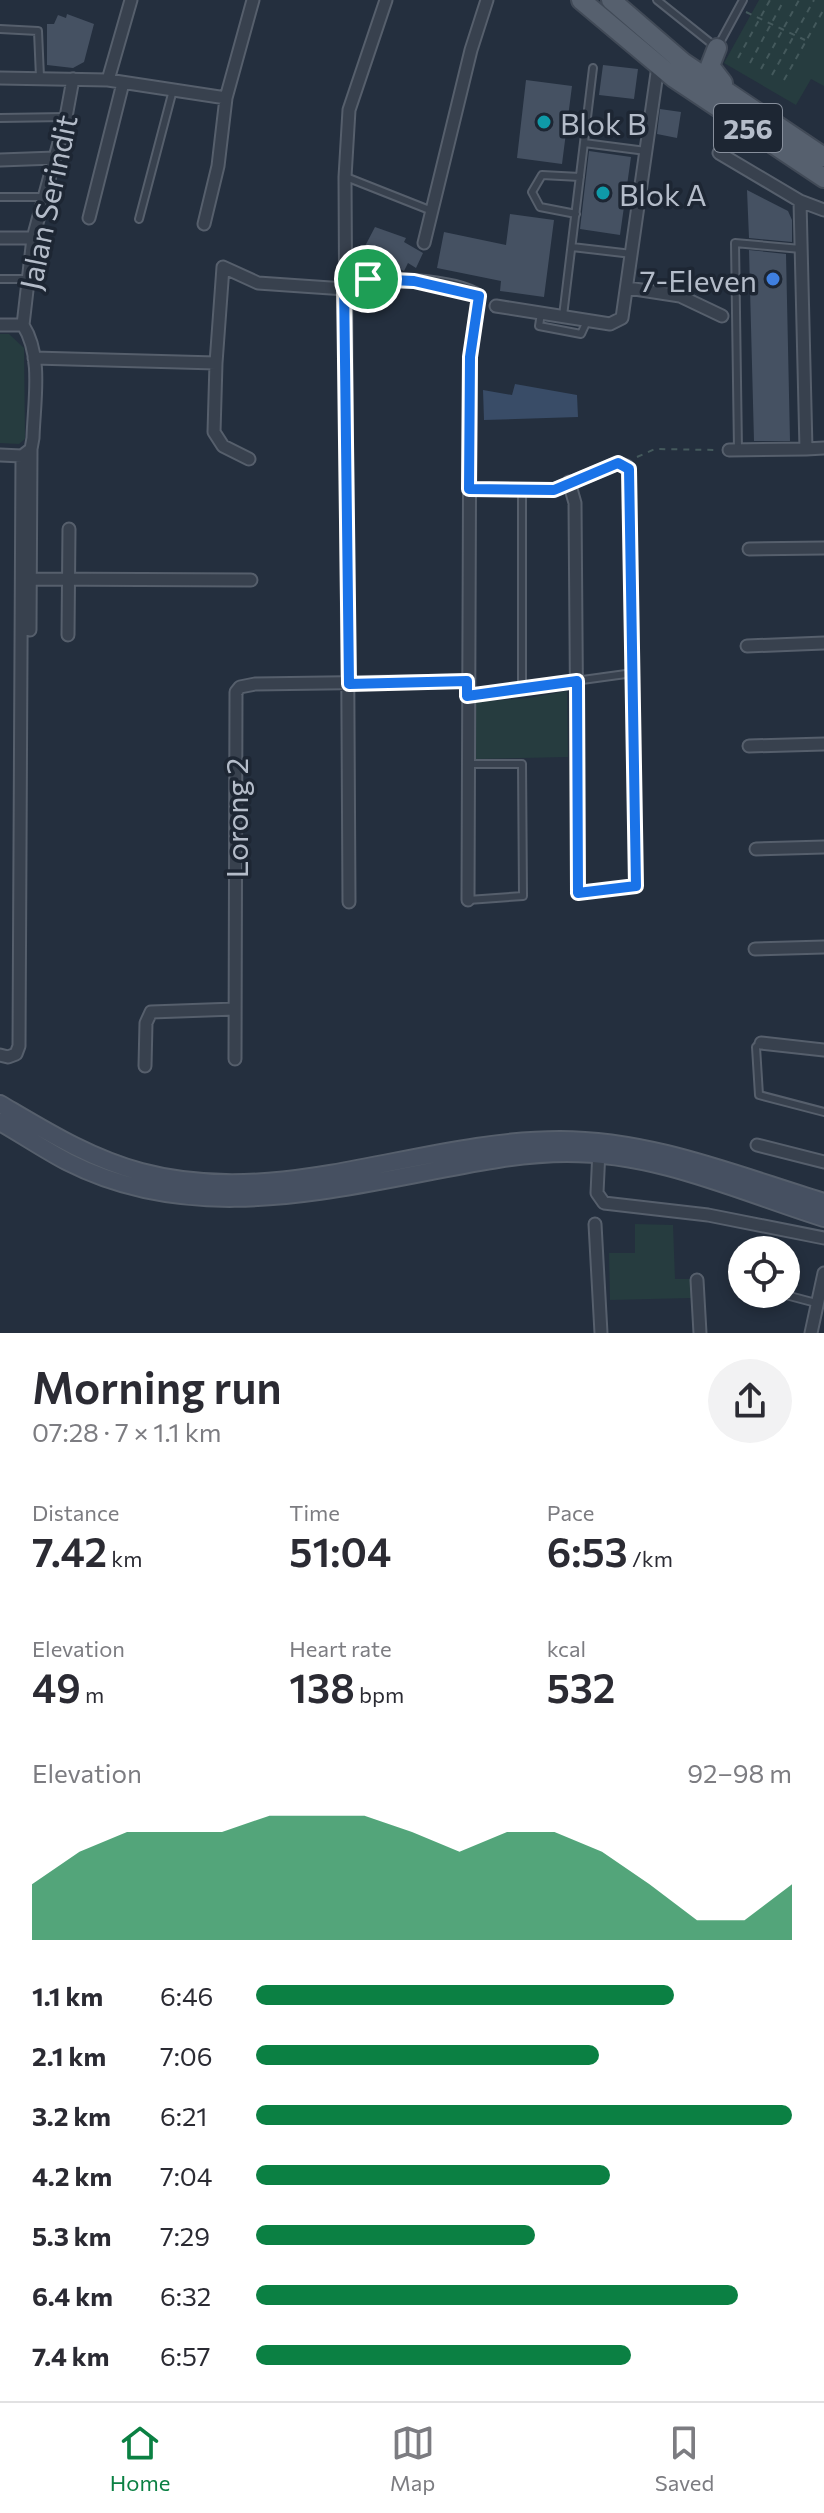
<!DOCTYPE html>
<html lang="en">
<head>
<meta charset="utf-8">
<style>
  body { margin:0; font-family:Commissioner,sans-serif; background:#f2f2f3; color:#2b2b33; height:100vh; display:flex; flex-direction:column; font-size:30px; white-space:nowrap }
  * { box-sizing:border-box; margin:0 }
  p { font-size:26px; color:#7c7c81 }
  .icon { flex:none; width:44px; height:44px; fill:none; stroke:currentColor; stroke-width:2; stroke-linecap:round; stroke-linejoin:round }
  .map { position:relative; height:1333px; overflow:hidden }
  .sheet { display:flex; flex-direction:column; background:#fff; flex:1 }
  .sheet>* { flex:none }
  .controls { position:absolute; left:728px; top:1236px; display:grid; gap:16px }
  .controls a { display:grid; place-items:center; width:72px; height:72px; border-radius:50%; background:#fff; box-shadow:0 4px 12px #0003; font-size:40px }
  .pin { position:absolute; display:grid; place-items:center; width:68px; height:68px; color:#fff; margin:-34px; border:4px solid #fff; border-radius:50%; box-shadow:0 2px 8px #0007 }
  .round { display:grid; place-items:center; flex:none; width:84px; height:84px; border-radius:42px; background:#f2f2f3 }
  .summary { display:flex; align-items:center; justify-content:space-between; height:136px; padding:0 32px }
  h1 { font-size:44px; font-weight:600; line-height:60px }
  .stats { display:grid; grid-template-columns:repeat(3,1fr); gap:12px; height:136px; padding:8px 32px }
  .stats div { display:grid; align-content:center }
  .stats b { font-size:40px; font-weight:600 }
  .stats small { font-size:22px; font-weight:400 }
  .stats p { font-size:22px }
  .chart { height:224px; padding:16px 32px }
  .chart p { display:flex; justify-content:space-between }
  .chart svg { width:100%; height:144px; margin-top:8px; fill:#0b8043; opacity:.7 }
  ul { padding:0 32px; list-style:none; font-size:26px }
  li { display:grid; grid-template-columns:128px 96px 1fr; align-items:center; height:60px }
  li i { height:20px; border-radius:10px; background:#0b8043 }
  .dock { display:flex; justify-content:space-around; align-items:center; height:112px; border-top:2px solid #e1e1e2; background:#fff; font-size:22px; color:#7c7c81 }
  .dock a { display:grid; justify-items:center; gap:4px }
  .dock .active { color:#0b8043 }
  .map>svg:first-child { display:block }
</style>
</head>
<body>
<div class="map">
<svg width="824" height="1333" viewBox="0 0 824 1333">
  <rect width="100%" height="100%" fill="#242f3e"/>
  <path fill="#263c3f" d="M759 0H824V86L811 79 796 105 724 63Z
    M0 334H9L24 348 25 439 19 444 0 443Z
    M567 691 568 757 476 759 475 702 529 698Z
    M635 1224 673 1225 675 1279H690L691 1298 610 1300 609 1253H635Z"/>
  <path fill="#394c67" d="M515 384 577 395 578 417 484 420 483 390 512 395Z"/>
  <path fill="#455162" d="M67 14 94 24 84 62 73 68 47 65V24H54L58 15 66 18Z
    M603 65 638 69 634 99 599 95Z
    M526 80 572 86 562 164 517 158Z
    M660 109 681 112 677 138 657 134Z
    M589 151 631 157 620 235 580 229Z
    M747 190 788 211 792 220V242L749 238Z
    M510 214 554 220 544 297 500 291 501 281 437 268 444 232 506 245Z
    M375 227 406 238 404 242 423 253 416 268 408 263 404 271 363 250Z
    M749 250 786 254 790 441H754Z"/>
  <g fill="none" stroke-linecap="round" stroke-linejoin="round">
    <g stroke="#565f6c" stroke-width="10">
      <path id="lane" d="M657 0 717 48 743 0
        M0 29 38 31 40 77
        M0 118 66 117
        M584 143 646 151
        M346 177 432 211
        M0 197H44
        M576 214 540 207 532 192 542 175 580 177
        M139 219 173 90
        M572 247 632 254
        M0 279H28
        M541 313 539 326 581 334 587 321
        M563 316 593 68
        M738 450 735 243 801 249
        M522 491V687
        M467 696 633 673
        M467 764H522L523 896 468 900
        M578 893 636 886 627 466
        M761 1043 756 1047 759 1095 824 1112
        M782 1294 816 1303"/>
    </g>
    <g stroke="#565f6c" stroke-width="15">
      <path id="street" d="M0 78 108 80 226 98
        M108 80 131 0
        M719 153 800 201 824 210
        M0 160 55 158
        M800 201 806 449 824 448
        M89 218 123 83
        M204 224 218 166 226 98 253 0
        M0 238H33
        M424 243 471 50 487 0
        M344 280C376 278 453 278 479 296L470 357 468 900
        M628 288 680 296 722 316
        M496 306 610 324 622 318 658 66
        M0 325H23
        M23 325 33 238 66 117 73 79
        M34 358 216 363 223 267 258 283 345 289
        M216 363 214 432 223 446 249 459
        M729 450 806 449
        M0 455 22 456 31 449 33 438C34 402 43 356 23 325
        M569 482 575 503 578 893
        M469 489 554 490 618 463 627 466
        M749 549 824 548
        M31 579 251 580
        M30 630 31 449
        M68 635 69 529
        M747 646 824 643
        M749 746 824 744
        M756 849 824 847
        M349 902 345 177 349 110 386 0
        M755 949 824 947
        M761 1043 824 1050
        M0 1055 8 1057 16 1054 19 1046 22 456
        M235 1059 236 692 240 687 255 684 467 681
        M145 1066 146 1023 151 1012 235 1009
        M757 1145 824 1162
        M599 1150 597 1193 604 1203 708 1215 824 1238
        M595 1224 601 1333
        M697 1280 700 1333
        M811 1333 824 1273"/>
    </g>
    <g stroke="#565f6c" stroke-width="20">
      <path id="secondary" d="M0 1104C46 1131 89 1158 141 1172 283 1210 419 1140 560 1140 652 1140 738 1176 824 1202
        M0 1122C23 1135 45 1150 68 1162 176 1217 292 1198 406 1176 459 1166 513 1153 567 1153 659 1153 738 1191 824 1218"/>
    </g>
    <g stroke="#414a57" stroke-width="22">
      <path id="primary" d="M581 0 674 78 824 178
        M611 0 684 63 824 157
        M717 48 710 66 723 83"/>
    </g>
    <path stroke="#44595c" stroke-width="2" stroke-dasharray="6 6" stroke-linecap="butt" d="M746 12 805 40
      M738 58 770 0
      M750 63 784 0
      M761 69 799 0
      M772 75 814 0
      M784 80 824 9
      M365 268 362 266 369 253
      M637 457 655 449 717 450"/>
    <use href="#lane" stroke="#38414e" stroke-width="6"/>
    <use href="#street" stroke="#38414e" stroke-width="11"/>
    <use href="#secondary" stroke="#465061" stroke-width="16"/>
    <use href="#primary" stroke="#56606e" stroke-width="18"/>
  </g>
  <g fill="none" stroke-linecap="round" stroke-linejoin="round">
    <g stroke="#fff" stroke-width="16">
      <path id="route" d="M368 279 414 281 479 296 470 357 469 489 554 490 618 463 629 469 636 886 578 893 577 681 467 696V681L349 684 344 280Z"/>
    </g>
    <use href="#route" stroke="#1a73e8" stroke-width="10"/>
  </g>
  <g fill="#0f9aa8" stroke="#1d2633" stroke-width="3">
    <circle cx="544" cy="122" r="8"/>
    <circle cx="603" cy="193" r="8"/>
  </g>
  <circle fill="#3f7fe0" stroke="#1d2633" stroke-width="3" cx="773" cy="279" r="8"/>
  <g text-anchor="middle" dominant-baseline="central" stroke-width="7" stroke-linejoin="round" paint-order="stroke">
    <rect fill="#1d2633" stroke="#878f9c" stroke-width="2" x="714" y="104" width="68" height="48" rx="6"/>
    <g font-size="28" font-weight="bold" fill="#b4bcc9">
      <text x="748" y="128">256</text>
    </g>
    <g font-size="30" fill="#b4bcc9" stroke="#1d2633" text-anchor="start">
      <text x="560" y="122">Blok B</text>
      <text x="619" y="193">Blok A</text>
      <text x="757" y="279" text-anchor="end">7-Eleven</text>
    </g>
    <g font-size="30" fill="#b4bcc9" stroke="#1d2633">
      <text transform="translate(47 202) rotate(-78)">Jalan Serindit</text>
      <text transform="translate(235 818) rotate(-90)">Lorong 2</text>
    </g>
  </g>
</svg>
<div class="controls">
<a><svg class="icon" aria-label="locate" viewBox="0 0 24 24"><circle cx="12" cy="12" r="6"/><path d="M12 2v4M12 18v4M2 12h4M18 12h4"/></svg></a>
</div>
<div class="pin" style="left:368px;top:279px;background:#1e9e55"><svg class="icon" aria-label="arrive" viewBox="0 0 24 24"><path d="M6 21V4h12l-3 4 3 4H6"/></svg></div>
</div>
<section class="sheet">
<div class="summary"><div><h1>Morning run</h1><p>07:28 · 7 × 1.1 km</p></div><a class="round"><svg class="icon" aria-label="share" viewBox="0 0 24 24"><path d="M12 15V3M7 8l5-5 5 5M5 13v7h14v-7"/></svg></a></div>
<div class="stats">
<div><p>Distance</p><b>7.42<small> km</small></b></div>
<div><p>Time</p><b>51:04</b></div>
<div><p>Pace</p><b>6:53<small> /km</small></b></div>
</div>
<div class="stats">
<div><p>Elevation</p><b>49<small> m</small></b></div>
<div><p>Heart rate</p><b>138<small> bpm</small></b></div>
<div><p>kcal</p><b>532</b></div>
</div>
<div class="chart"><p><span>Elevation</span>92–98 m</p>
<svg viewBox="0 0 160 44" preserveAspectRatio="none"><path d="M0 44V27L10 17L20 11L30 11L40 11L50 6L60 6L70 6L80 11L90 17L100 11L110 11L120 17L130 27L140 38L150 38L160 27V44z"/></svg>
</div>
<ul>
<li><b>1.1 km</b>6:46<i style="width:78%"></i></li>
<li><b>2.1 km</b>7:06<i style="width:64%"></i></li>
<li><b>3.2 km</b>6:21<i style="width:100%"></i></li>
<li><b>4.2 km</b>7:04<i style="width:66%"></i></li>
<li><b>5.3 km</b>7:29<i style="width:52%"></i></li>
<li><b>6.4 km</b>6:32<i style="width:90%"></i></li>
<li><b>7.4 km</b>6:57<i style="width:70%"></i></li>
</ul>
</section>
<nav class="dock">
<a class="active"><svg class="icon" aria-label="home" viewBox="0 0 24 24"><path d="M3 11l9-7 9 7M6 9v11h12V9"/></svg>Home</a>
<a><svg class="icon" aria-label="map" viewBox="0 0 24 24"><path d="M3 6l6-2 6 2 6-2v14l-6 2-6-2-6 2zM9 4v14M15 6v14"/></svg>Map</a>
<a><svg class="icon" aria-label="saved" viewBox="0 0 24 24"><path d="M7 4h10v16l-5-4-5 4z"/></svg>Saved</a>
</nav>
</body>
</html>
